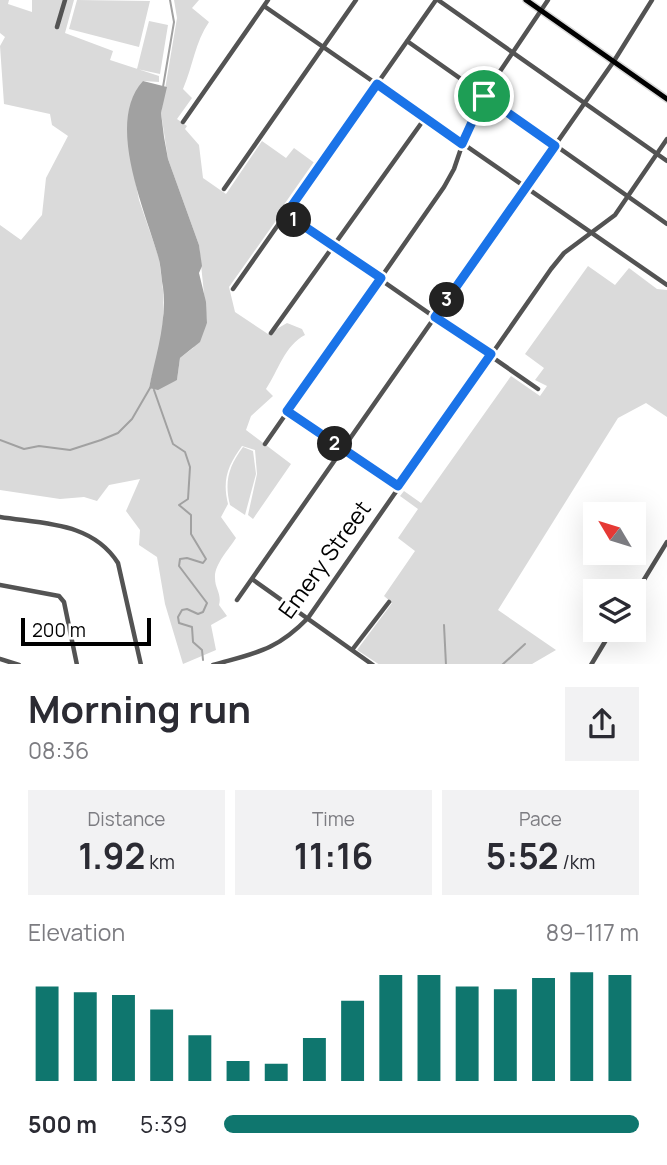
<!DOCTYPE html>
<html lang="en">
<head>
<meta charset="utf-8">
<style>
  body { margin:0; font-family:Manrope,sans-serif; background:#f2f2f3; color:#2b2b33; height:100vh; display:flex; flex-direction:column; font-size:26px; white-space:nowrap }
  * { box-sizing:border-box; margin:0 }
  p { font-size:23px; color:#7c7c81 }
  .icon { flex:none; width:38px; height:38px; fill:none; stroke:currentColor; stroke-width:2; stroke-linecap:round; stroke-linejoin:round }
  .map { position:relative; height:664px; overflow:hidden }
  .drawer { display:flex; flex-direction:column; background:#fff; flex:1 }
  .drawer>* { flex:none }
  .needle { width:46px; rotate:308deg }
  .controls { position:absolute; left:583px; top:502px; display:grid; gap:14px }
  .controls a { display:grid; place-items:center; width:63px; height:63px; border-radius:0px; background:#fff; box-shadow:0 7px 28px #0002; font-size:35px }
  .scale { position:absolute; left:21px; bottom:18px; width:130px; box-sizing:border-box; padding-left:7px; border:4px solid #000; border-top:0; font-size:19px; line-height:24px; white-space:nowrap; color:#000; -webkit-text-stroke:5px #fff; paint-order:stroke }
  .pin { position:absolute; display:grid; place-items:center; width:60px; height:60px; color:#fff; margin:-30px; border:4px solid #fff; border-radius:50%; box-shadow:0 2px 7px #0007 }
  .km { position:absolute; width:35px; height:35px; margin:-18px; border-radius:50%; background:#222; color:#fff; font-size:19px; line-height:35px; text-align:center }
  .round { display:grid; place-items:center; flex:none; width:74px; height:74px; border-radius:0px; background:#f2f2f3 }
  .headline { display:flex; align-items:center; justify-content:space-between; height:119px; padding:0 28px }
  h1 { font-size:38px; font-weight:700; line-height:52px }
  .figures { display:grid; grid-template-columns:repeat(3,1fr); gap:10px; height:119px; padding:7px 28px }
  .figures div { display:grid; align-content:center; border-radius:0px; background:#f2f2f3; text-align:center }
  .figures b { font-size:35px; font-weight:700 }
  .figures small { font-size:19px; font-weight:400 }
  .figures p { font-size:19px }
  .chart { height:196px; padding:14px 28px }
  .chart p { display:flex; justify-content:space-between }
  .chart svg { width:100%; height:126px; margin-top:7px; stroke:#0f766e; stroke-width:6 }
  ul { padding:0 28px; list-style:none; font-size:23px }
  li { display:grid; grid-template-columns:112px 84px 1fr; align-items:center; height:52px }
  li i { height:18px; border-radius:9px; background:#0f766e }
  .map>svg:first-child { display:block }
</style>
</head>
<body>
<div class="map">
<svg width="667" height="665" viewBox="0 0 667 665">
  <rect width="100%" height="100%" fill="#fff"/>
  <path fill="#dadada" d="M0 0H9L8 4 32 12V0H74L65 33 113 51 110 60 159 76V82L143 81 128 142 139 200 159 258 163 290V334L149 387 177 380 180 358 193 348 207 323 199 245 168 159 161 113 177 18 174 0H199L192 8 209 22C195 42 193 66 183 89L192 98 177 119 187 126 185 129 199 145 203 178 226 194 262 141 286 158 294 148 316 164 229 287 235 312 268 334 287 323 302 329 305 335C285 345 278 371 266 389L273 396 251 416 246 430 291 464 253 519 248 515 257 474 255 450 242 446C228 465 222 480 228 504L221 517 236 538C229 549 214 565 215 578 215 589 222 594 219 605L227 616 211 625 216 650 183 664 165 604 157 557 139 545 140 530 126 511 140 479 109 485 97 501 84 497 60 499 0 490V225L21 240 42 215 46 178 68 136 52 125 50 114 4 104 0 46 5 37 0 33Z
    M77 0 150 1 139 47 69 29Z
    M149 21 168 25 160 74 137 69Z
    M588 266 615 285 629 268 657 289 667 290V417L646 403 618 418 498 610 556 650 532 664 380 665 357 650 392 603 384 596 415 551 398 538 418 509 400 496 404 491 421 503 511 376 540 396 547 386 535 380 544 368 525 354Z
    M243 447 253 451 256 474 245 515 230 505C224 481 229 466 243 447Z"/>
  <path fill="#a1a1a1" d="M143 81 167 87 161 113 164 137 168 159 199 245 202 266 199 273 206 302 207 323 200 342 180 358 177 380 158 390 149 388C156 354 167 323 163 287 161 277 161 265 158 256 145 210 105 122 143 81Z"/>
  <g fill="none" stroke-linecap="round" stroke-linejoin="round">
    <path stroke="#a1a1a1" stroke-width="2" d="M163 87 174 22 170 0
      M154 390 173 444 185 452 190 467 188 499 179 505 191 515V534L206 559 203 563 187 558 180 559 179 566 207 603 203 612 198 614 187 609 182 610 178 617 179 623 192 627 193 642 202 650 203 660
      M0 440 24 449 39 446 70 450 101 440 118 433 132 419 150 388
      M444 625 446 665
      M502 665 525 644"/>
    <g stroke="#dbdbdb" stroke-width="8">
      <path id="major" d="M526 0 667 99"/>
    </g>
    <path stroke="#535353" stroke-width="4.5" d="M438 0 667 161
      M264 6 667 285
      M57 27 65 0
      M407 41 667 224
      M183 122 268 0
      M224 189 356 0
      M286 214 538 389
      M233 289 436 0
      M271 333 425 118
      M287 411 398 486
      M265 444 444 187 454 169 474 110 548 0
      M0 517C44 524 92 522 118 563L141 665
      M252 579 373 665
      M0 585 59 596 64 602 77 665
      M634 596 667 542
      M237 600 614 61 652 0
      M352 650 389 602
      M0 659 19 665
      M213 665C255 653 276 651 308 618L551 269 564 253 615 215 667 139
      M591 665 612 630"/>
    <use href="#major" stroke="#000" stroke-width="5"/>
  </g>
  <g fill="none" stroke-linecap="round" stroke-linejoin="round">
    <g stroke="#fff" stroke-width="14">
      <path id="route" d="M377 84 462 144 484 96 555 146 435 317 491 354 398 486 287 411 381 278 286 214Z"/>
    </g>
    <use href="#route" stroke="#1a73e8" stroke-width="9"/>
  </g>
  <g text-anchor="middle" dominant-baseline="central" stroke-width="6" stroke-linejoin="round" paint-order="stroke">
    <g font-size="23" fill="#000" stroke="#fff">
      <text transform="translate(324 559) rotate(-54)">Emery Street</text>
    </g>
  </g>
</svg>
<div class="controls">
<a><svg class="needle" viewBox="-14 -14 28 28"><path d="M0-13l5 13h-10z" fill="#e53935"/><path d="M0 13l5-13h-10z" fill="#7c7c81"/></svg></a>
<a><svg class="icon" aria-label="layers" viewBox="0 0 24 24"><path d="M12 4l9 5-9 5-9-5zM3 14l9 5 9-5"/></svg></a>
</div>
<div class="scale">200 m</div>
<div class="pin" style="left:484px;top:96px;background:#1e9e55"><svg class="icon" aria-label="arrive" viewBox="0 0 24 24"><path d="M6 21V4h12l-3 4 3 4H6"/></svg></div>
<b class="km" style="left:294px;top:220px">1</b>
<b class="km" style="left:335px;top:444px">2</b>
<b class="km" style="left:447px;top:300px">3</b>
</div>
<section class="drawer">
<div class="headline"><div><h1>Morning run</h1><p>08:36</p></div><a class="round"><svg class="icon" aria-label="share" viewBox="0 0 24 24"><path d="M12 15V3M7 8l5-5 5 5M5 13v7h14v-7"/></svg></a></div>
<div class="figures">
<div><p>Distance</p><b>1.92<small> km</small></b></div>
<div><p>Time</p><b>11:16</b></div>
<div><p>Pace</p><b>5:52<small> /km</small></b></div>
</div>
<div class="chart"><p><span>Elevation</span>89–117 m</p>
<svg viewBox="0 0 160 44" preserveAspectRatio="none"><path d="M5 44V11M15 44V13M25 44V14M35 44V19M45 44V28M55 44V37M65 44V38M75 44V29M85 44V16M95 44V7M105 44V7M115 44V11M125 44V12M135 44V8M145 44V6M155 44V7"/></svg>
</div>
<ul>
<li><b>500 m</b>5:39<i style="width:100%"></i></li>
</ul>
</section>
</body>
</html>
